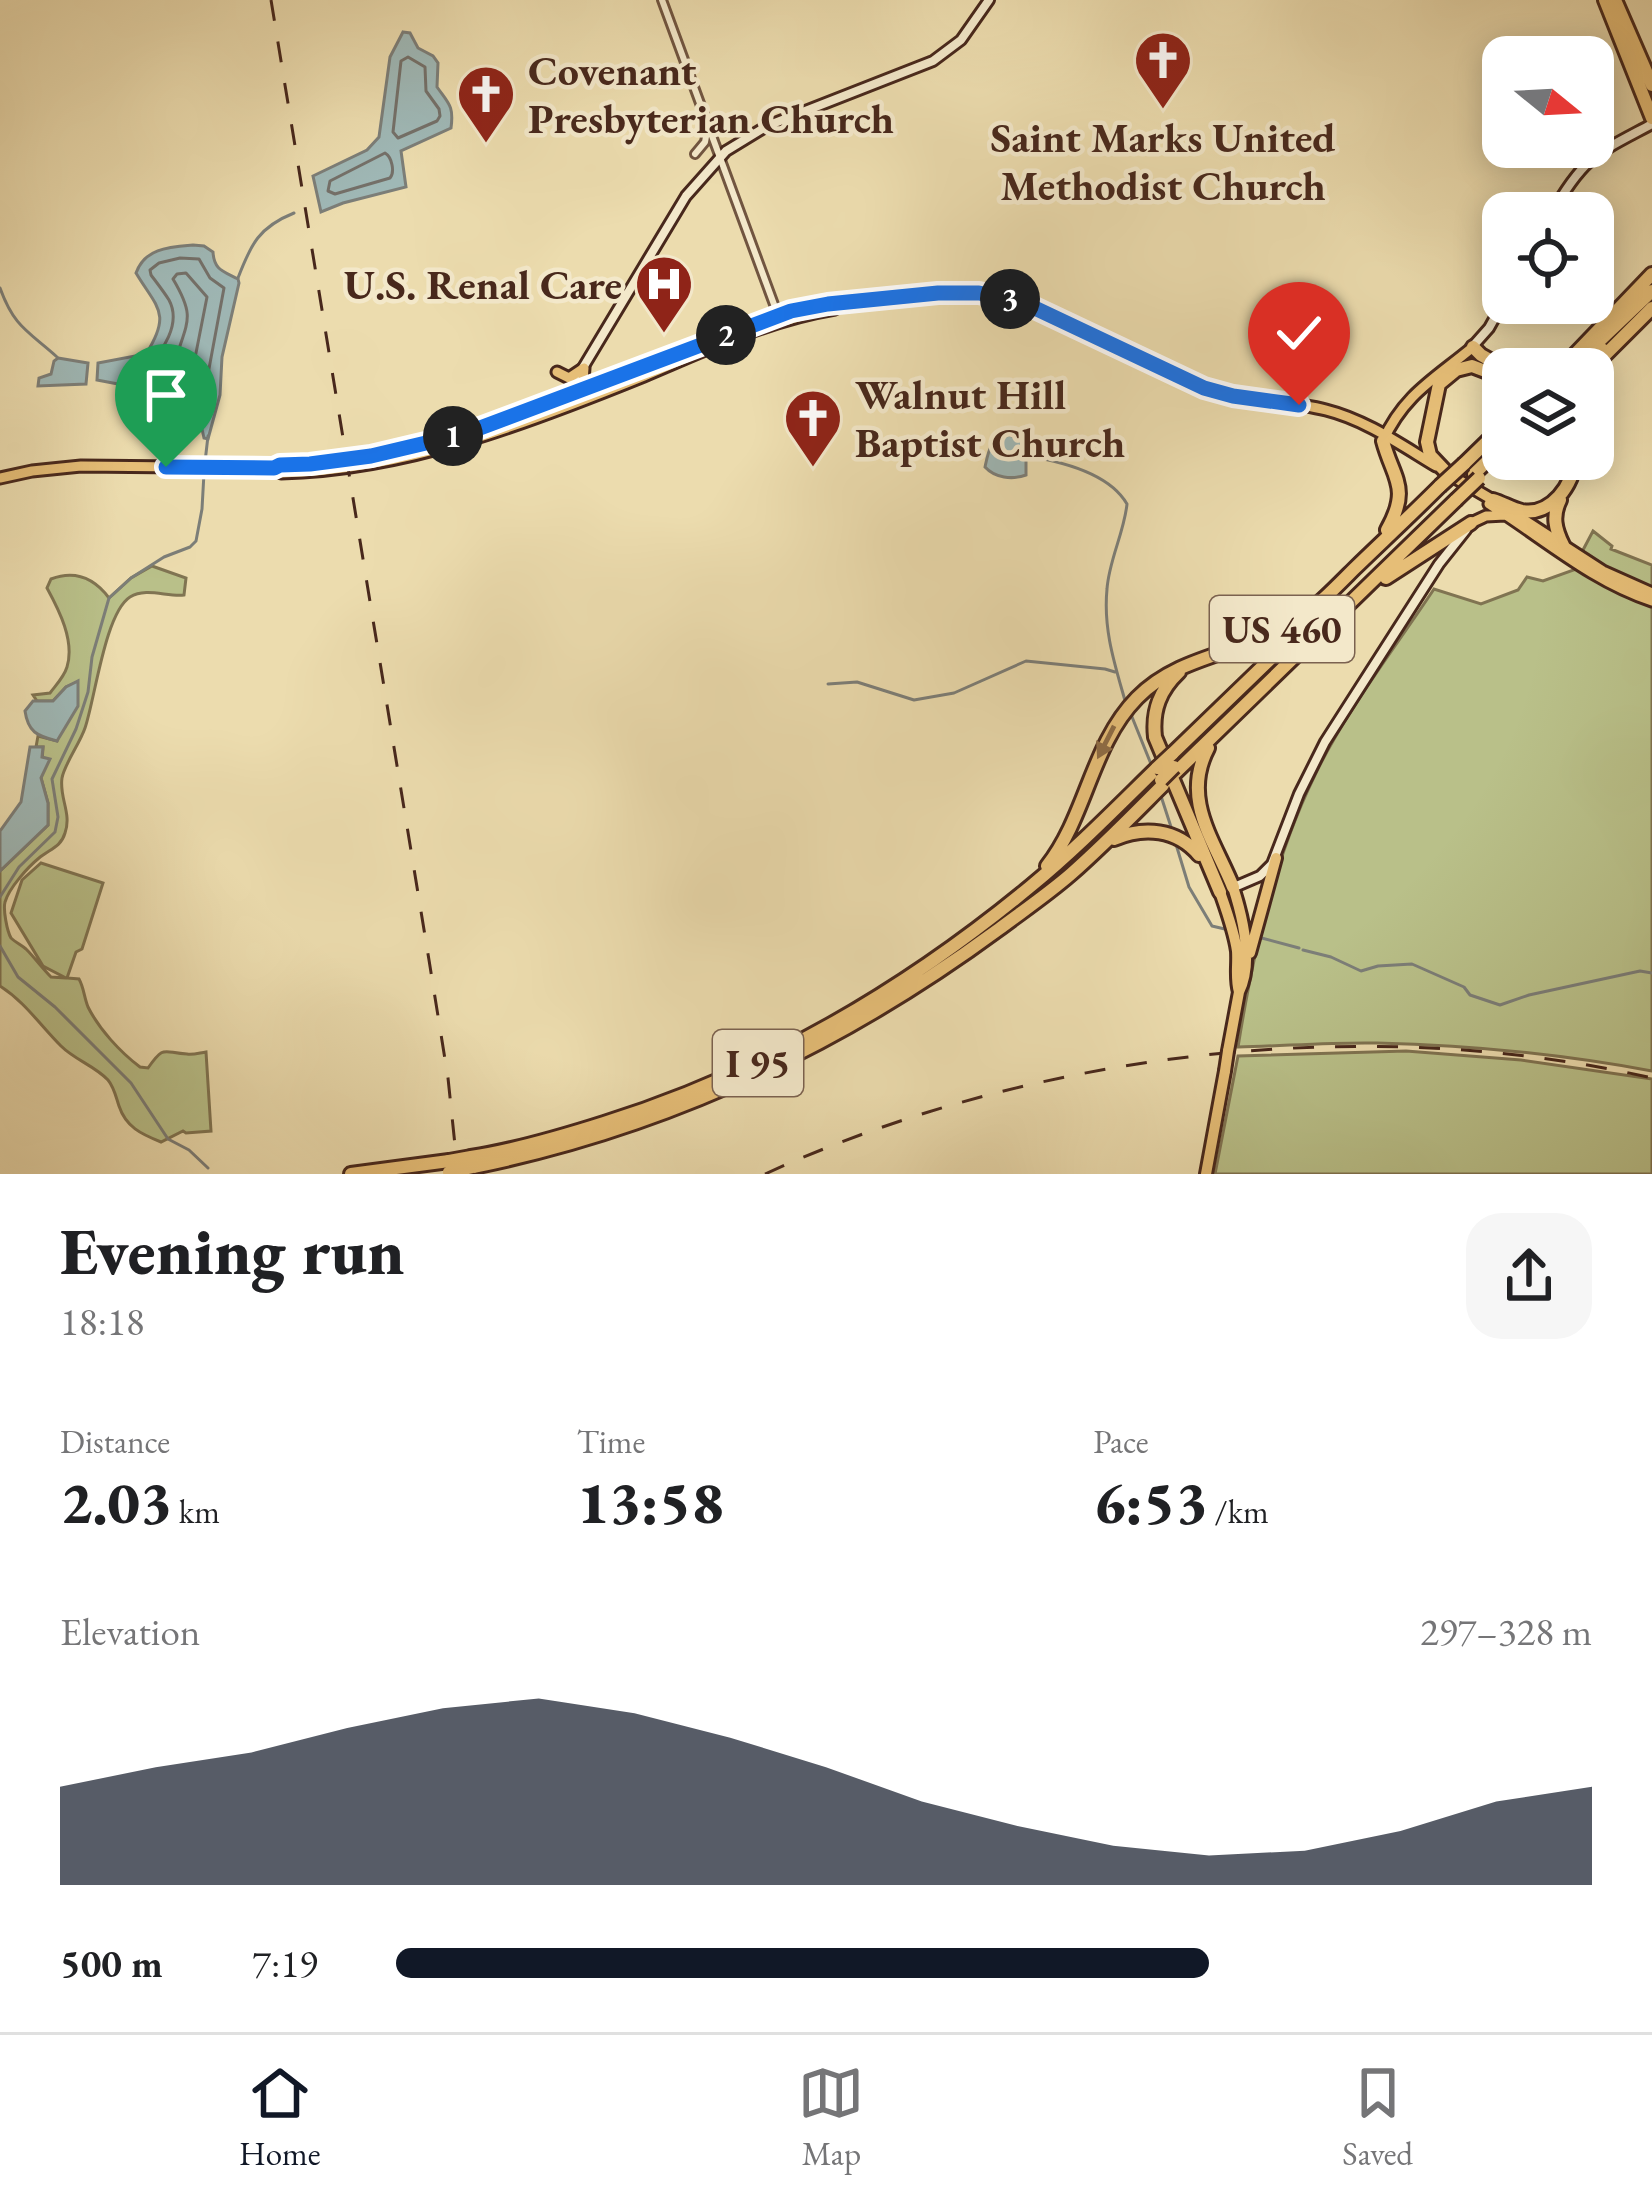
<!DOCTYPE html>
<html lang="en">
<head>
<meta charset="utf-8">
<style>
  body { margin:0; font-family:"EB Garamond",serif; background:#f6f6f6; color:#202124; height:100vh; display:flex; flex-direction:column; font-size:45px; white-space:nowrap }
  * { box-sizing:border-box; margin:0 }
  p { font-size:39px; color:#757577 }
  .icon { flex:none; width:66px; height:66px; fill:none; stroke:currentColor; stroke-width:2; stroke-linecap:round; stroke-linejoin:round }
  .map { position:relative; height:1174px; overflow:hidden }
  .sheet { display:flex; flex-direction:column; background:#fff; flex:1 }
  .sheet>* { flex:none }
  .needle { width:78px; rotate:108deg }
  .controls { position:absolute; left:1482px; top:36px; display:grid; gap:24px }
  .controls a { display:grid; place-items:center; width:132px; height:132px; border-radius:24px; background:#fff; box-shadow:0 6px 30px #0003; font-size:60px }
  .pin { position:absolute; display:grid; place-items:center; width:102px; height:102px; color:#fff; margin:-123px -51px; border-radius:50% 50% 50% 0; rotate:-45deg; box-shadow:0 0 12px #0007 }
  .pin .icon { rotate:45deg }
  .km { position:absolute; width:60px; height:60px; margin:-30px; border-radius:50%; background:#222; color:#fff; font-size:33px; line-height:60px; text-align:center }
  .round { display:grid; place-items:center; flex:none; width:126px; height:126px; border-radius:36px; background:#f6f6f6 }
  .headline { display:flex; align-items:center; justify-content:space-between; height:204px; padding:0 60px }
  h1 { font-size:66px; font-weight:800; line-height:90px }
  .metrics { display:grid; grid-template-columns:repeat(3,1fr); gap:18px; height:204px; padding:12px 60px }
  .metrics div { display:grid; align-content:center }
  .metrics b { font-size:60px; font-weight:800 }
  .metrics small { font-size:33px; font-weight:400 }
  .metrics p { font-size:33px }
  .chart { height:336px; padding:24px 60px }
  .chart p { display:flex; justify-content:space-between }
  .chart svg { width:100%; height:216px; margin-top:12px; fill:#111827; opacity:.7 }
  ul { padding:0 60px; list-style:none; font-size:39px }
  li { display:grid; grid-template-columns:192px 144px 1fr; align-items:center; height:90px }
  li i { height:30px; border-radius:15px; background:#111827 }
  .tabs { display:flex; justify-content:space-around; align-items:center; height:168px; border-top:3px solid #e0e0e0; background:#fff; font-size:33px; color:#757577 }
  .tabs a { display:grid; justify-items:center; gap:6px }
  .tabs .active { color:#111827 }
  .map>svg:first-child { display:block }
</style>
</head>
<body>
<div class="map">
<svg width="1652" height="1174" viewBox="0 0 1652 1174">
  <rect width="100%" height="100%" fill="#ecdcae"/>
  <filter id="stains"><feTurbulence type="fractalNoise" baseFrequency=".00167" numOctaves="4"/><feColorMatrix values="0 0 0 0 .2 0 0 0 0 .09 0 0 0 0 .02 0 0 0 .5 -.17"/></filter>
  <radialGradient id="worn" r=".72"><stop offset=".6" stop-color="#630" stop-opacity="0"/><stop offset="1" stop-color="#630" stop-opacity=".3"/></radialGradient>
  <path fill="#b9c089" stroke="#807452" stroke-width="3" d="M1593 531 1612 546 1611 549 1652 565V589L1609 570 1584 554 1583 550Z
    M152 566 186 578 184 595C167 597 146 587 130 597 105 613 95 699 85 728 80 743 64 765 62 778 59 798 72 813 65 833 61 847 50 849 39 858 28 867 9 888 5 902 3 910 7 931 11 938 15 942 21 945 26 949 35 958 42 968 51 977L66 978 43 966 11 913 22 880 41 863 103 883 82 949 76 952 67 978 79 979C84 988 84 997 88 1007 99 1029 120 1052 140 1067L148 1068C165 1044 163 1053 187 1054 193 1055 199 1053 206 1052L211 1131 186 1133 183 1131 161 1142C141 1134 126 1127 119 1106 116 1097 114 1087 108 1080 95 1066 75 1060 61 1046 40 1025 25 1002 0 986V871L48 825V803L41 778 43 747H36L38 736 57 741 73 684 66 687 53 701H37L33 695 50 693C56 685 64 677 67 667 75 641 59 610 47 588L51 579C75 570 94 578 109 598L131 578Z
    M1576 569 1652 604V1071C1561 1054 1469 1045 1377 1043 1331 1042 1284 1046 1238 1047 1253 954 1273 861 1315 775 1345 712 1395 648 1434 589L1481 604 1518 590 1527 577 1543 581Z
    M1406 1051 1521 1060 1652 1079V1174H1215L1238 1056Z"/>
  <path fill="#9fb8b6" stroke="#7c7e78" stroke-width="3" d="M403 32 410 33 418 48 433 56 438 63 437 87C449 104 454 106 451 128L401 151 406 187 343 203 321 212 313 176 367 150 379 137 390 57Z
    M193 245 204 246 213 252C214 270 223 271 238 279L239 283 222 357 220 395 208 439 204 438 202 429 206 394 197 391 139 388 97 380 98 363 146 354C172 313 157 308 136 273 145 248 169 247 193 245Z
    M58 358 88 363 86 384 38 386 39 378 51 374 54 361Z
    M1009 435 1022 439 1021 450 1026 452V475C1012 480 995 478 985 467 989 448 990 440 1009 435Z
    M78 681V706L57 741C37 736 28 732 25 711L33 701H53L66 687Z
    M30 747H43L42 757 50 759 41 778 48 803V825L0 871V831L21 802Z"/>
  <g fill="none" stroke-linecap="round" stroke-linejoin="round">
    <path stroke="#747069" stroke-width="3" d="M408 57 425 67 426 91 439 109 440 116 437 121 398 138 393 132 401 61Z
      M385 153C392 157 395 172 390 178L335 194 328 191 330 181Z
      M180 258 199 259 210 278 224 288 208 374 203 379 150 377 145 372C159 354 183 326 169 300 164 292 157 283 151 275L150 270 159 263Z
      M186 273 207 297 195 358 189 363 180 362 176 358C188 320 195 316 173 279L177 274Z"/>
    <path stroke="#7c7e78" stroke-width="3" d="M238 278C251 244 259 227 294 213
      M0 288C14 327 28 331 57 357
      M1026 456C1059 461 1109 473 1127 504 1124 533 1109 560 1107 589 1103 630 1115 665 1126 704
      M205 462 208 436
      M828 684 857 682 914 700 954 693 1026 661 1105 669 1115 672
      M1130 712 1151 764
      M1160 793 1172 830
      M1175 841 1189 887 1212 926 1229 930
      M0 897 19 867 55 832 58 817 52 779 76 729 88 692 92 657 109 598 131 578 164 557 190 547 196 541 202 509 204 473
      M1258 937 1299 948
      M0 946 18 977 55 1007 131 1083 168 1139 189 1150 208 1168
      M1303 950 1331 957 1361 971 1378 966 1412 964 1464 987 1470 995 1500 1005 1529 995 1640 971 1652 973"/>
    <g stroke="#715540" stroke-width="12">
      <path id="tertiary" d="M662 0 779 318
        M695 154 705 142 707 131"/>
    </g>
    <g stroke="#48281c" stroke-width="14">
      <path id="secondary" d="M1552 213C1584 156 1598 153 1652 124
        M1473 346 1489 328 1503 303
        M566 396 686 196 726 151 767 126 933 61 961 40 989 0
        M1232 888 1260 876 1272 864 1299 794 1325 742 1439 564 1466 530"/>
    </g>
    <g stroke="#48281c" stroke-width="15">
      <path id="primary" d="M557 372 569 378 584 368 583 381 594 386
        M1383 441C1404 394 1436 378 1473 347
        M274 468 281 473C407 470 528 423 644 376 706 350 768 320 835 309
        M1450 475 1498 503
        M0 478 32 471 81 466 274 468 280 465 355 459 464 433 791 311 828 304 938 293 991 294 1041 309 1204 388C1244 401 1286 400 1326 410 1366 420 1401 445 1436 466
        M1489 504C1542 537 1591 581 1652 601
        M1512 512 1603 571 1652 593
        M1471 523 1486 516 1505 515"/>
    </g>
    <g stroke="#48281c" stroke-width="16">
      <path id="trunk" d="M1220 892C1227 912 1234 931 1237 951 1238 965 1235 978 1239 992
        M1250 953 1276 858
        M1228 1051 1239 992C1254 962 1243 918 1233 887
        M1206 1174 1225 1071"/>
    </g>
    <g stroke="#48281c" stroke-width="18">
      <path id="motorway" d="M1605 0 1652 118
        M1615 0 1652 85
        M1473 347 1481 355 1506 369
        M1589 351 1652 291
        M1602 358 1652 308
        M1561 369 1652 274
        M1582 369 1602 349
        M1383 441C1393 479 1411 487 1387 530
        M1464 464 1503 426
        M1447 473 1430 455 1427 442 1439 384 1456 370 1472 366 1493 374 1503 385
        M1474 474 1503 446
        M1493 500C1503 503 1512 509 1522 511 1551 516 1574 484 1575 459
        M1560 500C1552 516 1555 529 1563 545
        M1386 578 1471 523
        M1179 672C1160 690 1152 710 1155 737L1220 892
        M1208 748C1181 799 1214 840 1233 887
        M1172 754 1319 612
        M1175 773 1456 500
        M1114 839C1144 826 1177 829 1199 855
        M1047 866C1087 815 1091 745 1137 698 1180 654 1243 654 1293 623 1316 608 1335 588 1354 569 1383 541 1412 514 1440 486
        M471 1157C516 1150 560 1137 604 1123 761 1074 904 991 1031 886 1075 850 1116 808 1157 768
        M473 1167C667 1128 840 1046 999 929 1023 911 1048 894 1071 874 1103 846 1133 815 1163 785
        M351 1174 449 1161"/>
    </g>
    <use href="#tertiary" stroke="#f3e8ca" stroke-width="6"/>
    <use href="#secondary" stroke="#f3e8ca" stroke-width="8"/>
    <use href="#primary" stroke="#e6be77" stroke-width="9"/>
    <use href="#trunk" stroke="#e6be77" stroke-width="10"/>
    <use href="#motorway" stroke="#e6be77" stroke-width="12"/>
    <path stroke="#48281c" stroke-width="3" stroke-dasharray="21 21" stroke-linecap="butt" d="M271 0 429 960 448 1078 458 1174
      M765 1174C1032 1052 1365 1012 1652 1078"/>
    <g stroke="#48281c" stroke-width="16" stroke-linecap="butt">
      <path id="trunk-bridge" d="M1225 1071 1228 1051"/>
    </g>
    <g stroke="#48281c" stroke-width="18" stroke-linecap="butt">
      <path id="motorway-bridge" d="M1440 486 1464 464
        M1456 500 1479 478
        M1157 768 1172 754
        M1161 780 1174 767
        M449 1161 471 1157
        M449 1172 473 1167"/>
    </g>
    <use href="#trunk-bridge" stroke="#e6be77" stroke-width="10"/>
    <use href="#motorway-bridge" stroke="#e6be77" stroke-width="12"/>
  </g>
  <defs><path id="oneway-solid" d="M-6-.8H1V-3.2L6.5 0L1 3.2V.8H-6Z" transform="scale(3)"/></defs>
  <use fill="#8f6c45" href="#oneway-solid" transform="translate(1106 742) rotate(117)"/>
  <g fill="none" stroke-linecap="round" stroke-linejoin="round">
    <g stroke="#fff" stroke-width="24">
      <path id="route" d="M166 467 274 468 280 465 310 464 371 456 464 434 791 311 828 304 938 293H979L1022 302 1204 388 1233 396 1299 405"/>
    </g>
    <use href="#route" stroke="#1a73e8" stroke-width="15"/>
  </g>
  <defs>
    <g id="church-pin" transform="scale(3)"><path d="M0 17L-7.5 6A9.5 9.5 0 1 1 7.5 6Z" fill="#8f2418" stroke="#f3e8ca"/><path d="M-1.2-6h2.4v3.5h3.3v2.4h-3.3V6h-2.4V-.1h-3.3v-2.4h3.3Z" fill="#fff"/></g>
    <g id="hospital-pin" transform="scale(3)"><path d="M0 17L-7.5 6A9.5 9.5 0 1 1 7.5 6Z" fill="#8f2418" stroke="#f3e8ca"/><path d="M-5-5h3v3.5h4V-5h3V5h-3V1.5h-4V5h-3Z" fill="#fff"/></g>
  </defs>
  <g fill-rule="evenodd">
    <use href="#church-pin" x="1163" y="60"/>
    <use href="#church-pin" x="486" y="94"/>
    <use href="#hospital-pin" x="664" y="284"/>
    <use href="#church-pin" x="813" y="418"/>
  </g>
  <g text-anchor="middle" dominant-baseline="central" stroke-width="9" stroke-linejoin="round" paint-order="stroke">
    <g fill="#f3e8ca" stroke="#7b6250" stroke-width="3">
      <rect x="1210" y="596" width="144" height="66" rx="9"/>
      <rect x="713" y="1030" width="90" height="66" rx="9"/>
    </g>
    <g font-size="39" font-weight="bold" fill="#48281c">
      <text x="1282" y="629">US 460</text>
      <text x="758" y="1063">I 95</text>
    </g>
    <g font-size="42" font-weight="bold" fill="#48281c" stroke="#f3e8ca" text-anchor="start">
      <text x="528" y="70">Covenant<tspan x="528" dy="48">Presbyterian Church</tspan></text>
      <text x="1163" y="137" text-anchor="middle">Saint Marks United<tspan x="1163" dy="48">Methodist Church</tspan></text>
      <text x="622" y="284" text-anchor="end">U.S. Renal Care</text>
      <text x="855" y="394">Walnut Hill<tspan x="855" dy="48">Baptist Church</tspan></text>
    </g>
  </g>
  <rect width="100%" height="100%" filter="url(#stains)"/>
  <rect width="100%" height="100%" fill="url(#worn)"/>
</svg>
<div class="controls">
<a><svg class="needle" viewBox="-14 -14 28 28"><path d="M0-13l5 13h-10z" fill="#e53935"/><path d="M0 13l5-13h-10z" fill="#757577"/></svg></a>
<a><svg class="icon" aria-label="locate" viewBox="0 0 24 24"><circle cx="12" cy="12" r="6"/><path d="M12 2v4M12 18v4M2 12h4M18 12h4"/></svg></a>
<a><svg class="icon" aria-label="layers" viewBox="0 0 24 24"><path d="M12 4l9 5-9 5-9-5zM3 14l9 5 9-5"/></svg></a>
</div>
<div class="pin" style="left:166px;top:467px;background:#1e9e55"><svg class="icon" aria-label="arrive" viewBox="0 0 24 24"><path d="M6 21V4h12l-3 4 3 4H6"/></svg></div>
<div class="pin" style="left:1299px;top:405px;background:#d93025"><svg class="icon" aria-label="check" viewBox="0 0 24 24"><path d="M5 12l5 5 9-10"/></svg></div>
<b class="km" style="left:453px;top:436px">1</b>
<b class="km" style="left:726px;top:335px">2</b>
<b class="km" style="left:1010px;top:299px">3</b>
</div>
<section class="sheet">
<div class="headline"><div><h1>Evening run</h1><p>18:18</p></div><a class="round"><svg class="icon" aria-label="share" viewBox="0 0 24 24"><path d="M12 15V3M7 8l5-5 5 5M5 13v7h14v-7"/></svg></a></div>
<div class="metrics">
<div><p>Distance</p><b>2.03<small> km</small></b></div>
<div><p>Time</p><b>13:58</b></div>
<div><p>Pace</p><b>6:53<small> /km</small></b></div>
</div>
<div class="chart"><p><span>Elevation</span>297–328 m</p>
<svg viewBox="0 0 160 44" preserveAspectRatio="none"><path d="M0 44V24L10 20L20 17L30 12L40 8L50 6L60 9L70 14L80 20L90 27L100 32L110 36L120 38L130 37L140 33L150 27L160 24V44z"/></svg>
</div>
<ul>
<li><b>500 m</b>7:19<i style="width:68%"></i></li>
</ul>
</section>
<nav class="tabs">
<a class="active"><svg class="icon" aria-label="home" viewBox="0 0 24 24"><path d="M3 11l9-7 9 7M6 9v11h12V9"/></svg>Home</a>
<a><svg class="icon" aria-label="map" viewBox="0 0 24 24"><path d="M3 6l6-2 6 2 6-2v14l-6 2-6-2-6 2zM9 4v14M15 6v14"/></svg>Map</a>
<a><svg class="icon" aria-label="saved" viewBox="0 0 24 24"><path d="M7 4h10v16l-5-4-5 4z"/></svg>Saved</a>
</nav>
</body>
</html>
